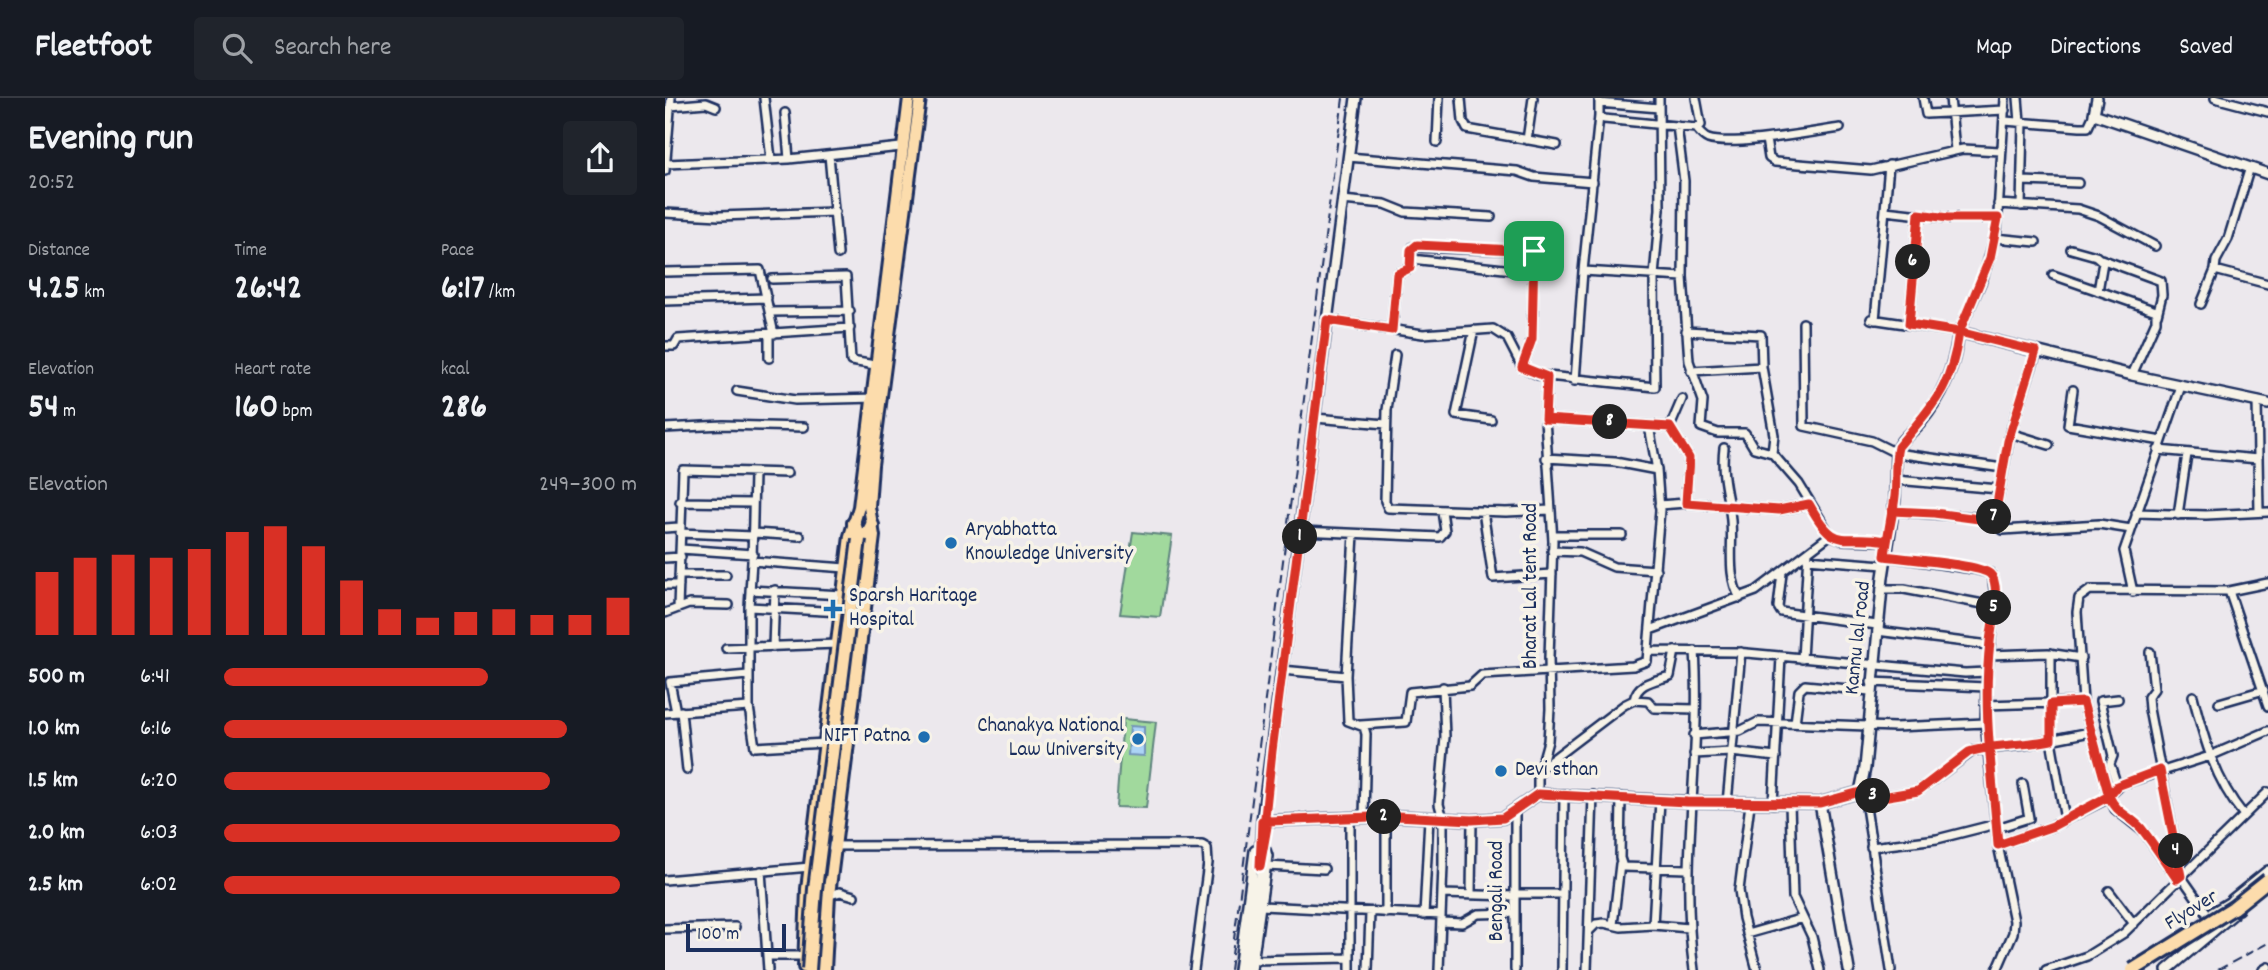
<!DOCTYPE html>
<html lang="en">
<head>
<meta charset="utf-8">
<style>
  body { margin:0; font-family:Dekko,sans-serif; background:#20242c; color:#f1f3f6; height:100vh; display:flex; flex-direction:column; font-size:26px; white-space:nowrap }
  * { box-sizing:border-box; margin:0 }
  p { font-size:23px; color:#9ea1a6 }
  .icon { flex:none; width:38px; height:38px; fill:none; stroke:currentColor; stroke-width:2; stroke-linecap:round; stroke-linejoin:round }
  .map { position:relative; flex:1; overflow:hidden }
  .side { display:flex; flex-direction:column; background:#171b24; width:665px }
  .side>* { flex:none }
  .scale { position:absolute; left:21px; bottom:18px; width:100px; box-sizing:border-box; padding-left:7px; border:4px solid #1b2f5e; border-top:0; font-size:19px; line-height:24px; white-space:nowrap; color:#1b2f5e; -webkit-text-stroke:5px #f7f3e8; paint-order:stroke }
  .pin { position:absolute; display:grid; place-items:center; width:60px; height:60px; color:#fff; margin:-30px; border-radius:14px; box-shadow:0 4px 10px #0006 }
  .km { position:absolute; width:35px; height:35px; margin:-18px; border-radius:50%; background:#222; color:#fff; font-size:19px; line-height:35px; text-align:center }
  .round { display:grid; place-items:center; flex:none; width:74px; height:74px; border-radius:7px; background:#20242c }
  .overview { display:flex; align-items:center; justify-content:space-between; height:119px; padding:0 28px }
  h1 { font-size:38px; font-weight:700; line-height:52px }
  .metrics { display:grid; grid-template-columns:repeat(3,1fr); gap:10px; height:119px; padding:7px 28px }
  .metrics div { display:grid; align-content:center }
  .metrics b { font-size:35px; font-weight:700 }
  .metrics small { font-size:19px; font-weight:400 }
  .metrics p { font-size:19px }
  .chart { height:196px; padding:14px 28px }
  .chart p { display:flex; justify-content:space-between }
  .chart svg { width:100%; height:126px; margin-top:7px; stroke:#d93025; stroke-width:6 }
  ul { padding:0 28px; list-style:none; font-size:23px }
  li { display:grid; grid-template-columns:112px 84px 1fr; align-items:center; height:52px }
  li i { height:18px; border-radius:9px; background:#d93025 }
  header { display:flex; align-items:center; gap:42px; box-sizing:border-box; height:98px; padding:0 35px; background:#171b24; border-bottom:2px solid #363941 }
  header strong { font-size:33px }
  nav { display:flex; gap:38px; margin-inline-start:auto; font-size:24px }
  .search { width:490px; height:63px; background:#20242c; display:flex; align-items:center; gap:18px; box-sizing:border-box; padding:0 24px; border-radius:7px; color:#9ea1a6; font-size:26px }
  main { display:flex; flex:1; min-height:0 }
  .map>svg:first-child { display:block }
</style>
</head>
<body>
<header>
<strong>Fleetfoot</strong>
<div class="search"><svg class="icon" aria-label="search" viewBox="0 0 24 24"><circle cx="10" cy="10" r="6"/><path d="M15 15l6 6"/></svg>Search here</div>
<nav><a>Map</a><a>Directions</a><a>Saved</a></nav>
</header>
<main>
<section class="side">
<div class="overview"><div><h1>Evening run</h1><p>20:52</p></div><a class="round"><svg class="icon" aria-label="share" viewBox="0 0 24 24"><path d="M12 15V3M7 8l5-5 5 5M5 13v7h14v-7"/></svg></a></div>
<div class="metrics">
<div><p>Distance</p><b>4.25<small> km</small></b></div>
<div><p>Time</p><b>26:42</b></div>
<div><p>Pace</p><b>6:17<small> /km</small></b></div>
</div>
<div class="metrics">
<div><p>Elevation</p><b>54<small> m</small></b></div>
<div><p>Heart rate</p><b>160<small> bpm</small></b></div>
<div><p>kcal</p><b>286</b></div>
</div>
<div class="chart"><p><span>Elevation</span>249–300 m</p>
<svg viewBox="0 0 160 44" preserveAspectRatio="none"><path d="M5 44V22M15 44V17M25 44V16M35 44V17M45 44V14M55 44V8M65 44V6M75 44V13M85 44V25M95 44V35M105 44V38M115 44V36M125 44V35M135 44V37M145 44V37M155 44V31"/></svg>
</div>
<ul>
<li><b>500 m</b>6:41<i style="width:64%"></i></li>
<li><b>1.0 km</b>6:16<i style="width:83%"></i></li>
<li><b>1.5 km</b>6:20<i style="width:79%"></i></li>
<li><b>2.0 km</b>6:03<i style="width:96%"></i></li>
<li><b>2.5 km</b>6:02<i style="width:96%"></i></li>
</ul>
</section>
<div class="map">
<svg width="1603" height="872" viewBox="0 0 1603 872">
  <rect width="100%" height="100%" fill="#ece8ed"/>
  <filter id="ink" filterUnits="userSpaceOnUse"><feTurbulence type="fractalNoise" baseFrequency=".0143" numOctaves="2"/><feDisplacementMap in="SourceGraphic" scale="14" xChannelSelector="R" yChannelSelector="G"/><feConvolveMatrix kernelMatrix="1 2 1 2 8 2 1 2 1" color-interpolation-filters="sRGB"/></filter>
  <g filter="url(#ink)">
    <path fill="#a1d99d" stroke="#5e847e" stroke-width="2" d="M468 434 507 438 495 519 455 516Z
      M458 621 491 624 481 710 451 709Z"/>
    <path fill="#acd4f6" stroke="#7292b9" stroke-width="2" d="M465 628 479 629V658L463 657Z"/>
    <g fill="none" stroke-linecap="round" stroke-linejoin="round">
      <g stroke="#1b2f5e" stroke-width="12">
        <path id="minor" d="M99 0 106 61
          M796 0 798 23 802 31 892 47
          M934 0V18L939 21 1031 30 1036 27 1031 0
          M1258 0 1261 16 1340 12
          M1285 0 1290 52
          M1353 0 1355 24
          M1550 0 1603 14
          M934 5 994 10
          M5 8 41 5 51 9
          M120 15 124 61
          M1340 23 1415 29H1423L1429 16
          M1012 28 1019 83 1018 179
          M1031 30C1034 34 1038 39 1043 41 1066 49 1147 34 1175 30
          M1101 41 1104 60 1110 64 1206 72 1298 51 1335 53
          M862 42 868 0
          M772 44 774 0
          M164 57 173 156
          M683 59 852 73 869 79 928 84
          M1 66 124 61 236 49
          M1585 69 1563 141 1551 163 1550 172 1603 186
          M0 73 6 0
          M1358 83 1413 85
          M677 102 720 106 740 114 826 119
          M1333 106 1413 111 1434 118 1490 148
          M1356 108 1358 24
          M1220 113 1283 120H1333
          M0 115 54 118 170 114
          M1330 140 1371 144
          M1406 151 1431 158 1438 164 1433 193
          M746 161 867 174
          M1436 161 1496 183 1497 197 1492 217
          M918 173 934 18
          M0 174 95 172 109 236
          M1388 177 1491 213V223L1467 277
          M107 181 181 179 186 263 210 267
          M0 203 102 200
          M1536 206 1550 172
          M105 214 185 213
          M1206 221 1294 234 1318 180 1332 132 1340 0
          M662 222 758 236 828 231 842 240 857 269 873 277 990 289 989 178 995 111 994 0
          M1210 222 1224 67
          M1138 225 1139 328 1207 343 1231 355 1338 370
          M1244 226 1254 116
          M727 232 732 176 745 170 748 149 869 153 867 241 857 269
          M809 232 791 317 826 322
          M1021 233 1096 237 1097 269 1109 337 1107 355 1134 386 1165 437 1178 442 1222 443
          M0 248H9L13 241 185 230
          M730 257 722 312 720 403 723 410 841 414 886 412
          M104 260V237
          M1026 273 1097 269
          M910 283 918 173 1018 179 1024 263 1038 303 1036 329 1053 335H1080L1089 350 1107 355
          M1408 292 1403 327 1497 343
          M72 293 130 302 212 300
          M1592 303 1594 414
          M650 320 721 326
          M880 321 1005 329 1017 301
          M1005 329 1024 360 1021 405 1114 412 1144 406
          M0 330 58 327 139 329
          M1345 335 1384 347
          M1059 350C1056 373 1061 392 1065 414 1070 442 1060 475 1075 500
          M1493 352 1593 361
          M881 360 950 364 992 372
          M1231 382 1334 391
          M15 404 88 405
          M994 407 1021 405
          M818 413 828 480 887 476
          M1227 413 1321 420 1338 432 1434 426 1466 431
          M1471 415 1541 417 1603 414
          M1513 417 1522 356
          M1329 423 1345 335 1372 253
          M0 430 14 429
          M636 433 775 439 780 433 777 413
          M15 435 88 438
          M89 435 135 438
          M689 436 681 578 683 623 699 629 701 636 699 719
          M888 437H957
          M16 451 88 456
          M887 453 915 454 949 469 991 472
          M1220 458 1309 471 1325 475 1328 481 1330 502 1321 589 1320 625 1333 747 1349 823 1348 835 1332 872
          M0 460 16 459
          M1142 461 1219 467
          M87 463 89 375
          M1117 475 1113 509 1116 514 1212 527
          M14 477H61
          M0 487H14
          M1216 491H1239L1318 506 1330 502
          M85 492 178 497
          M1564 493 1603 485
          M1468 494 1459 453 1516 288
          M84 509 177 514
          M13 510 18 372 122 375
          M0 515 24 506 64 507
          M985 532 1091 493 1165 437
          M1212 533 1324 547
          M108 549 110 492
          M61 550 173 546
          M984 553 1071 554 1300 575 1322 574
          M1485 554 1489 591 1483 599 1484 611 1516 778 1549 825
          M1386 555V642L1400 722
          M1324 557 1383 555 1416 560
          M1137 561 1143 454
          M617 572 681 578
          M1206 584 1321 589
          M1528 598C1539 641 1550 682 1578 716
          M969 602C972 584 990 583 1005 578L1010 553
          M1554 605 1599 592
          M1320 607 1418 604
          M84 609V509L87 463 181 470
          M16 613 22 672
          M11 614 5 584 83 577
          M0 615 84 609 90 649 160 645
          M1130 625 1134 593 1140 587 1205 593
          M696 627 741 624 745 594 805 588 817 577 968 568 982 563 995 412 992 372 984 328
          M1029 637 1075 633 1093 624 1230 629 1320 625
          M1029 656 1066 654 1111 659
          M876 670 959 607 969 602 983 603 989 610 1030 611
          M1452 688 1445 666 1448 658 1435 603 1453 601
          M1195 694 1217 699 1253 693 1309 652 1359 647 1425 634
          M873 696V679L883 643 885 611 884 559 888 443 880 321 882 280
          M1199 696 1226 872
          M956 699 955 760 958 769 1022 771
          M1062 705 1076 554
          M1085 706 1074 792 1078 820 1092 872
          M1108 706 1116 559
          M1125 706 1128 799 1147 839 1155 872
          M850 714V872
          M721 718V815
          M1332 730 1364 720 1358 686
          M1333 747 1388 728 1440 702 1457 686 1545 658 1603 633
          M152 748 537 747 542 750 543 765 529 872
          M1206 749 1272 741 1331 726
          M601 768 659 771
          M96 773 103 872
          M1512 781 1479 734 1450 711 1444 698 1418 604 1412 514 1414 500 1425 492 1564 493 1603 608
          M0 782 145 769
          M1444 793 1469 826
          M777 796 850 798
          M806 796 807 722
          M850 796H898
          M164 797 175 794 189 798
          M595 808 776 817
          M759 817 764 720
          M1542 817 1567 802
          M776 824 797 825 813 816 850 815
          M948 827 955 766
          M988 827 995 702
          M0 831 70 829
          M924 833 931 826 939 825 956 829 988 827 1024 830
          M1082 836 1138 820
          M102 858H139
          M588 862 685 860
          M685 872V720
          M703 872 705 815
          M774 872 778 767V721L774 706 780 639 778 589
          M897 872 899 696
          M922 872 928 697
          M1029 872C1014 766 1037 660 1030 553
          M1381 872 1422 858 1459 835 1603 694
          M1598 872 1603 869"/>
      </g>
      <g stroke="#1b2f5e" stroke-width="14">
        <path id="tertiary" d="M1432 0 1429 16 1603 76
          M1155 705 1184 872
          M597 723 732 718 807 722 838 720 873 696 1028 704 1155 705 1195 694 1200 670 1218 479 1230 401 1231 355C1234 342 1246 335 1255 325 1278 298 1289 270 1294 234L1467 277 1603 306
          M595 768 597 723 691 0
          M1573 811 1567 802 1603 773
          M574 872 590 753
          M580 872 598 765
          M586 872 602 758 600 752
          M1502 872 1567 817"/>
      </g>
      <g stroke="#1b2f5e" stroke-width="16">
        <path id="primary" d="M139 869 142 791 185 438 194 409 244 0
          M160 872 164 797 209 438 204 409 207 367 255 0"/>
      </g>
      <g stroke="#1b2f5e" stroke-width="18">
        <path id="trunk" d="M189 425 194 441
          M164 732 199 442 207 427
          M152 872 157 785"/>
      </g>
      <use href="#minor" stroke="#f7f3e8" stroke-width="7"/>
      <use href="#tertiary" stroke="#f7f3e8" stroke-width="9"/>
      <use href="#primary" stroke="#fcdcac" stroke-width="10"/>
      <use href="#trunk" stroke="#fcdcac" stroke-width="12"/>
      <path stroke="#1b2f5e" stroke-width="2" stroke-dasharray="10 5" stroke-linecap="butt" d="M565 872 678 0
        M1553 872 1603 845"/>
      <g stroke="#1b2f5e" stroke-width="18" stroke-linecap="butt">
        <path id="trunk-bridge" d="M144 872 150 791 194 441
          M1468 872 1568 810 1603 782"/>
      </g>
      <use href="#trunk-bridge" stroke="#fcdcac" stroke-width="12"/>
    </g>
  </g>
  <g fill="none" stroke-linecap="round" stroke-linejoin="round" filter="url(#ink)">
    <g stroke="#fff" stroke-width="14">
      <path id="route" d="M869 153 752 147 746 152 745 170 732 176 727 232 662 222 607 653 600 719 603 723 595 768 597 723H603L732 718 807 722 838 720 873 696 1022 704 1155 705 1195 694 1217 699 1253 693 1304 654C1329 646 1359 648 1386 642V606L1418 604 1444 698 1452 688 1495 672 1516 778 1512 781C1500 764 1489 746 1476 730 1464 717 1451 715 1444 698L1388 728 1333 747C1328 679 1317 613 1325 544 1326 530 1337 486 1325 476 1314 466 1239 461 1220 458 1222 438 1228 418 1230 398 1232 382 1229 365 1233 349 1268 306 1286 292 1294 234L1244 226 1254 116 1283 120H1333L1325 160 1294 234 1371 253 1343 343 1329 423 1269 415 1227 413 1222 443C1177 434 1172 457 1144 406L1114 412 1021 405 1024 360 1005 329 880 321 882 279 857 269 867 241 869 153"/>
    </g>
    <use href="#route" stroke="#d93025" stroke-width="9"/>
  </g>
  <g fill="#1f6fb2" stroke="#f7f3e8" stroke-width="2.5">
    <circle cx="286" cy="445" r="7"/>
    <path d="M164.5 500.5h7v7h7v7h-7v7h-7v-7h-7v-7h7z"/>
    <circle cx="259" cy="639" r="7"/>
    <circle cx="473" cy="641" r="7"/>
    <circle cx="836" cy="673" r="7"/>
  </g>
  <g text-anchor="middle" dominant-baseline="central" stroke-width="7" stroke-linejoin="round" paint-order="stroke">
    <g font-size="21" fill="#1b2f5e" stroke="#f7f3e8" text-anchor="start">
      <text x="300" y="433">Aryabhatta<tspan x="300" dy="24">Knowledge University</tspan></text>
      <text x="184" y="499">Sparsh Haritage<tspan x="184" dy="24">Hospital</tspan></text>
      <text x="459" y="629" text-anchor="end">Chanakya National<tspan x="459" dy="24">Law University</tspan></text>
      <text x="245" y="639" text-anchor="end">NIFT Patna</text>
      <text x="850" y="673">Devi sthan</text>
    </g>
    <g font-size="21" fill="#1b2f5e" stroke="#f7f3e8">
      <text transform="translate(867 488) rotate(-90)">Bharat Lal tent Road</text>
      <text transform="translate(1194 540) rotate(-84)">Kannu lal road</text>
      <text transform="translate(833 793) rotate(-90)">Bengali Road</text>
      <text transform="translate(1527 813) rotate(-32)">Flyover</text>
    </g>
  </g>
</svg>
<div class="scale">100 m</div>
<div class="pin" style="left:869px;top:153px;background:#1e9e55"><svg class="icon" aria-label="arrive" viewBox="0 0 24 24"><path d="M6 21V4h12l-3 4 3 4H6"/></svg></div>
<b class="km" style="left:635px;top:439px">1</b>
<b class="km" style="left:719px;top:719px">2</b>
<b class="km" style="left:1208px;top:698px">3</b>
<b class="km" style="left:1511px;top:753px">4</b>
<b class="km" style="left:1329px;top:510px">5</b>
<b class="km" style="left:1248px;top:164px">6</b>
<b class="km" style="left:1329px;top:419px">7</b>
<b class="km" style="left:945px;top:324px">8</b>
</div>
</main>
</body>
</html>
